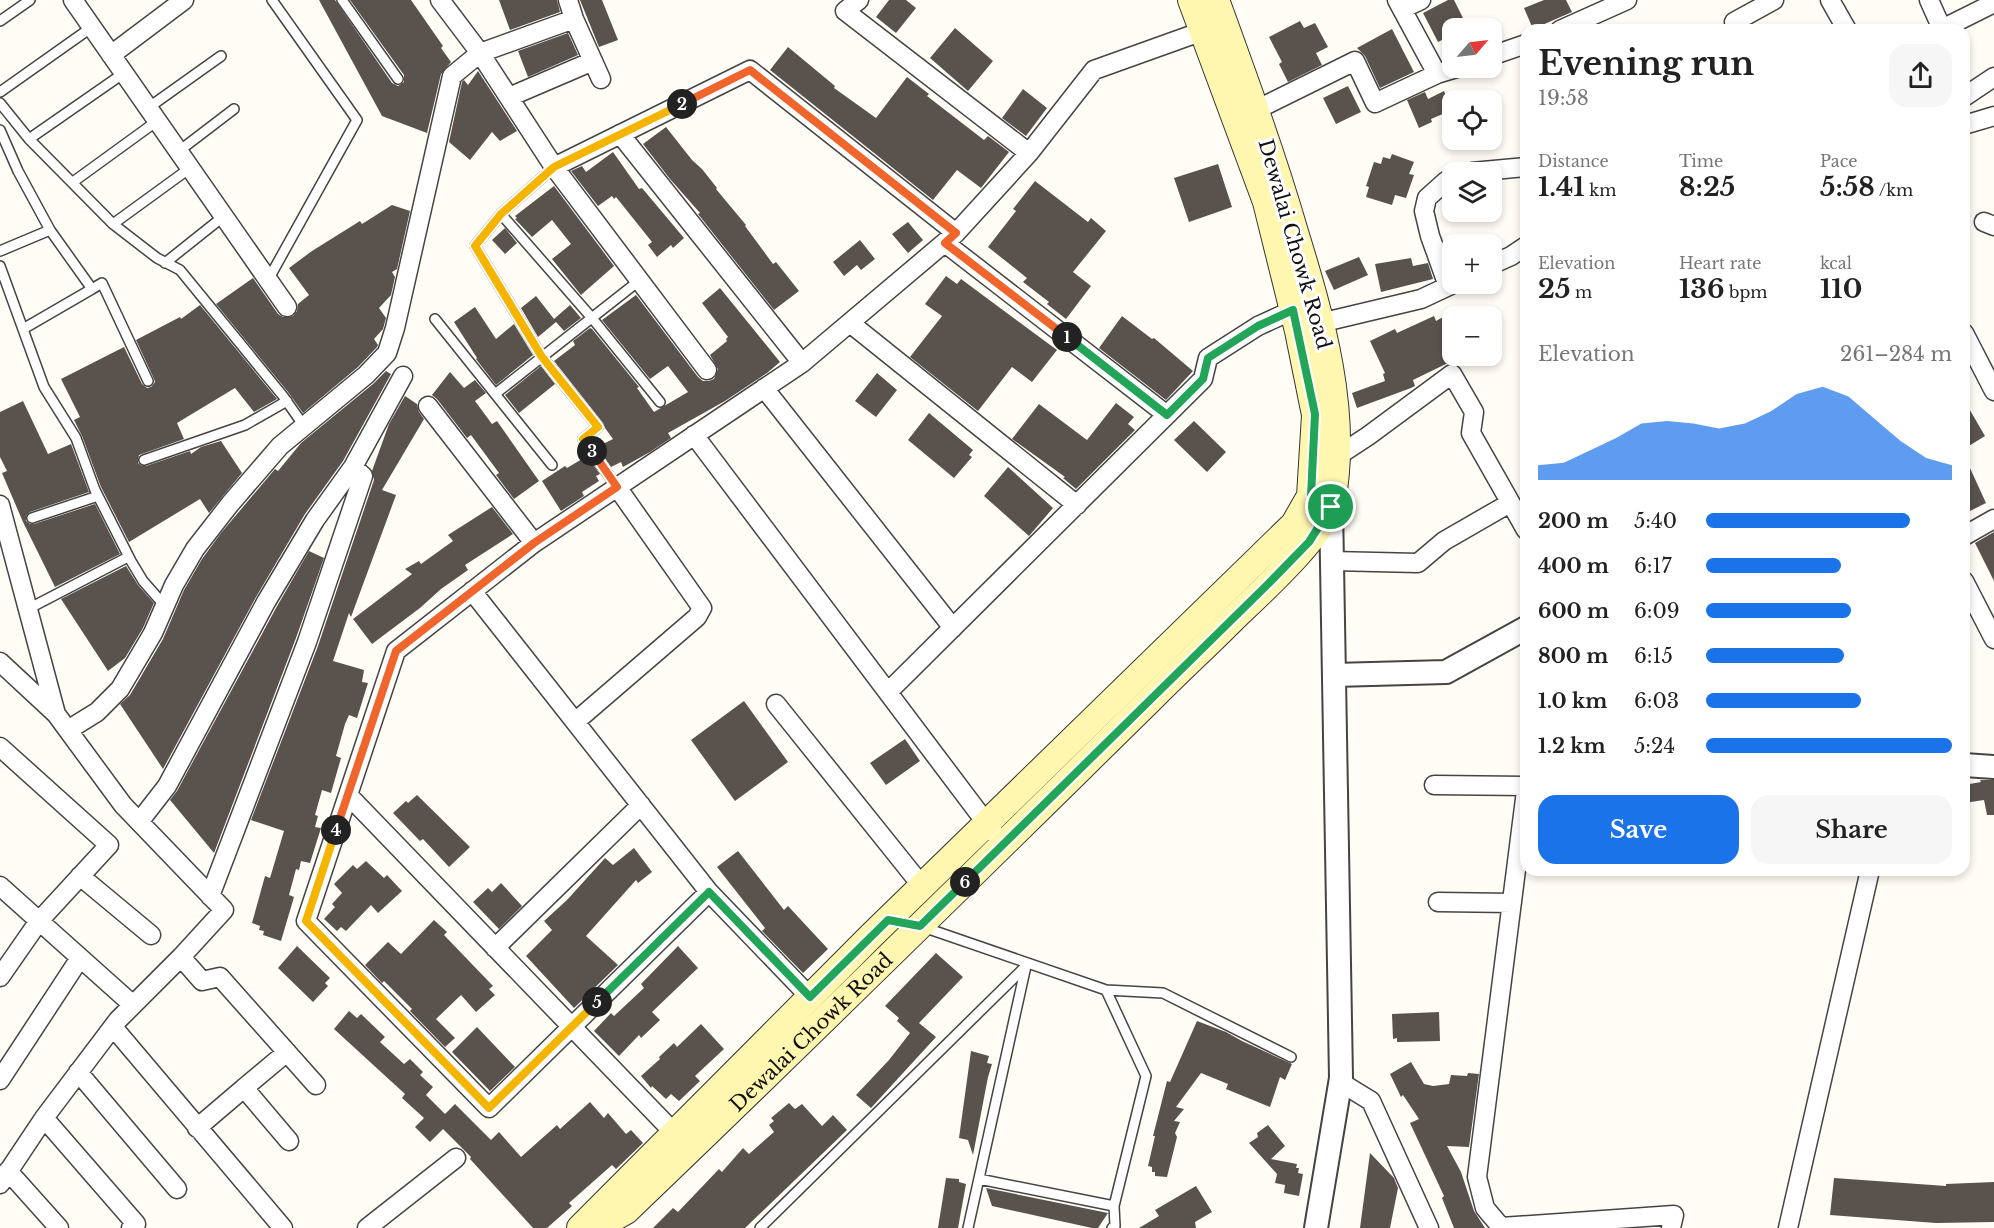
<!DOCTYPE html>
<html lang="en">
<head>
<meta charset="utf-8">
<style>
  body { margin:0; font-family:"Libre Baskerville",serif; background:#f6f6f6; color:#222; height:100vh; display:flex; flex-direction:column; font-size:22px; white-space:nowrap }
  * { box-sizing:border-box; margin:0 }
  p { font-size:20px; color:#767676 }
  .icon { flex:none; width:33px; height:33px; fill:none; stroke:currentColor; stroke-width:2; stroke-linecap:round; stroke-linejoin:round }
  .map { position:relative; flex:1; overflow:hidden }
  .details { position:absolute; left:1520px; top:24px; width:450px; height:852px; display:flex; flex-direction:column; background:#fff; border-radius:18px; box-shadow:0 3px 9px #0003 }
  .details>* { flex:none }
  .needle { width:39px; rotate:62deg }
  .fabs { position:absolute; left:1442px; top:18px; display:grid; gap:12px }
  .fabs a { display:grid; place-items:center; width:60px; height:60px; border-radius:12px; background:#fff; box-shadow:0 3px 9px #0003; font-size:30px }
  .pin { position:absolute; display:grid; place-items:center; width:51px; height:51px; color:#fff; margin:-26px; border:3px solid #fff; border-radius:50%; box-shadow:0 2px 6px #0007 }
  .km { position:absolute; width:30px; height:30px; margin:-15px; border-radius:50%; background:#222; color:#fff; font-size:16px; line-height:30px; text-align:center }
  .round { display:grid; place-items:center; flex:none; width:63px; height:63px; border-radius:18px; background:#f6f6f6 }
  .summary { display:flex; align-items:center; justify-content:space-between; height:102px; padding:0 18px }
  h1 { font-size:33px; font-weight:700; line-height:45px }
  .figures { display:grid; grid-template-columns:repeat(3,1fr); gap:9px; height:102px; padding:6px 18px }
  .figures div { display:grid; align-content:center }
  .figures b { font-size:26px; font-weight:700 }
  .figures small { font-size:16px; font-weight:400 }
  .figures p { font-size:16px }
  .chart { height:168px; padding:12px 18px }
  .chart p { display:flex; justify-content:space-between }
  .chart svg { width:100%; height:108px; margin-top:6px; fill:#1a73e8; opacity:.7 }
  .action { display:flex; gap:12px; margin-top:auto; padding:12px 18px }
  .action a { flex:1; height:69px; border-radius:18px; background:#1a73e8; color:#fff; font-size:24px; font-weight:700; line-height:69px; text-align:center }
  .action a+a { background:#f6f6f6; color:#222 }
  ul { padding:0 18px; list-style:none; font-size:20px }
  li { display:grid; grid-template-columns:96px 72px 1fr; align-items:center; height:45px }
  li i { height:15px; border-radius:8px; background:#1a73e8 }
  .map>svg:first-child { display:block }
</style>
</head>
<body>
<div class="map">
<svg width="1994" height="1228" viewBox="0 0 1994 1228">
  <rect width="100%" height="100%" fill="#fffdf5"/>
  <path fill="#5a524d" d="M319 0H335L392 83 398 86 404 82V75L350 0H411L443 46 441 48 451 62 441 74 427 133 382 116Z
    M499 0H557L560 12 510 30Z
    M580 0H602L618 40 599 47Z
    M889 0H906L916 8 896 33 876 17Z
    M1448 0H1454L1468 28H1452V35L1438 42 1423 13Z
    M1544 0H1566L1572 12 1533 29 1524 8Z
    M1300 21 1304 28 1315 23 1328 47 1316 53 1322 65 1288 82 1279 64 1282 62 1269 37Z
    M955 28 993 61 968 91 930 58Z
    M1392 29 1414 72 1380 88 1365 56 1357 48Z
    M568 33 578 55 528 77 518 51Z
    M788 47 835 86 834 88 876 118 907 77 929 94 927 96 984 140 988 136 1009 152 981 188 957 170 933 200 770 70Z
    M478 71 517 131 500 141 492 132 470 160 449 142 462 82 464 80 468 85Z
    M1348 86 1361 112 1336 124 1323 98Z
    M1023 89 1047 108 1026 136 1002 118Z
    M1444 91 1452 110 1431 119 1432 122 1419 128 1407 100 1425 92 1428 99Z
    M666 127 692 160 702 169 717 188 716 189 746 225 745 226 773 264 776 262 799 291 774 310 698 214 700 213 670 179 643 144Z
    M613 152 639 189 642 188 684 238 673 248 671 245 657 257 648 245 652 242 616 197 614 199 612 196 598 206 571 171 582 166 586 172Z
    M1392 154 1414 162 1409 174 1414 175 1406 198 1395 195 1392 205 1366 197 1369 187 1366 186 1374 162 1381 164 1383 157 1390 159Z
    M1218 164 1232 207 1189 222 1174 178Z
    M1035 181 1088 222 1091 218 1106 231 1073 272 1091 286 1066 319 1047 304 1049 302 1023 282 1027 278 988 247 1016 211 1013 209Z
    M554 186 614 266 581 295 552 259 571 244 552 220 532 237 515 219 517 218 515 216Z
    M392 205 410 211 397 269 392 272 395 277 391 295 379 308 386 318 383 329 374 339 378 345 377 347 358 367 303 413 288 392 216 304 253 278 278 314 283 317 293 316 297 311 298 304 309 295 289 268 312 251 360 221 362 224Z
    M908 222 923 240 908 253 892 234Z
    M505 228 517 243 505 254 492 240Z
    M860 240 875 259 861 270 857 265 844 276 833 262Z
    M1359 257 1368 275 1334 290 1325 271Z
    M1411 258 1413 266 1428 263 1433 279 1381 292 1375 264Z
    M946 276 957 284 961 279 1057 350 1032 382 1012 367 978 411 910 357 942 316 925 304Z
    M720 288 780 362 767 373 725 401 668 433 671 438 650 452 623 467 621 462 611 467 599 450 601 448 599 446 613 439 605 428 603 423 554 361 575 345 573 341 590 328 592 329 639 387 637 388 654 412 688 392 668 366 650 379 602 320 636 295 698 377 703 381H709L714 379 718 369 710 355 727 341 726 339 728 337 702 303Z
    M536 296 554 319 570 305 581 318 564 331 556 322 538 337 521 308Z
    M200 305 277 399 254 412 235 388 177 423 184 439 139 455 138 463 142 466H146L190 451 191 454 201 447 221 441 242 473 209 513 200 499 129 542 101 487 82 436 74 420 80 417 61 379 124 347 142 384 147 388 151 387 155 382 154 379 136 340 180 317 181 319Z
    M475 307 496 339 514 324 533 355 496 385 476 359 477 358 454 322Z
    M1452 312V361L1413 380 1415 386 1411 388 1357 408 1352 393 1385 381 1383 374 1385 373 1370 341 1395 329 1397 333 1434 316 1436 321Z
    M1122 316 1152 339 1154 338 1193 371 1166 400 1099 348Z
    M541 366 555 384 519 413 505 395Z
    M386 371 391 374 343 461 305 514 256 597 163 769 120 704 130 695 163 639 184 590 202 559 221 533 275 469 278 471 301 443 373 384Z
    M450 372 464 388 475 380 486 393 475 401 492 424 497 421 539 481 514 499 496 475 499 473 471 435 467 438 437 399 432 395Z
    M877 373 897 390 876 417 855 401Z
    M405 396 417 404 419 412 424 419 382 490 396 495 351 617 349 613 333 661 364 670 362 682 368 683 357 718 349 715 345 724 336 756 341 758 331 793 322 790 315 815 318 816 315 827 321 828 310 863 301 861 299 870 296 869 289 895 294 897 281 941 263 935 264 931 259 930 260 926 252 923 265 876 270 878 284 831 251 820 318 646 374 480 372 471 389 424Z
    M1964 400 1985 436 1964 449Z
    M23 401 48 454 71 444 89 492 30 512 26 516V521L30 524H34L95 504 120 554 55 587 23 522 2 473 7 471 0 457V412Z
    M1116 403 1134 417 1128 424 1135 430 1076 489 1063 478 1065 477 1012 439 1039 404 1087 440Z
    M929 413 973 450 969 455 972 457 954 478 908 440Z
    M1194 421 1226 452 1207 472 1174 440Z
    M1964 455 1986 503 1964 514Z
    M587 456 600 474 596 476 599 481 582 492 584 496 561 511 542 481 565 466 567 468Z
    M1008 467 1053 508 1029 536 984 496Z
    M492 507 513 534 465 565 468 570 441 589 420 608 372 644 353 619 412 574 405 569 419 561 421 564 453 541 448 535Z
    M1994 532V581L1975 543Z
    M309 551 324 558 296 638 214 853 170 800 177 791 276 608Z
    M126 566 138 585 154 603 143 628 125 658 108 671 61 599Z
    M744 701 788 762 735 801 691 740Z
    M905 739 920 761 886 785 870 763Z
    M1980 780H1994V815H1987L1984 800 1964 803V785L1981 782Z
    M417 795 470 847 449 867 423 839 420 841 393 813 406 801 408 803Z
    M634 848 652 872 638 883 636 880 586 936 618 965 574 1008 526 956 552 930 544 921 567 900 605 858 613 865Z
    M738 851 784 910 788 906 828 949 803 973 762 931 765 928 717 867Z
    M366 861 384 878 387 875 402 891 378 913 371 905 346 931 341 927 337 931 324 919 335 907 332 904 342 893 334 884 353 865 357 869Z
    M501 883 522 906 499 929 473 902 488 888 492 892Z
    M434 920 447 932 444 935 493 986 489 989 495 995 476 1012 461 995 436 1019 455 1038 445 1047 410 1011 412 1009 384 981 382 983 365 965 388 942 401 954Z
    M297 946 330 978 325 983 328 986 313 1002 278 968Z
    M678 946 698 968 652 1012 660 1020 641 1038 639 1035 619 1056 594 1031 611 1013 614 1016 644 988 641 984Z
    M936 953 963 977 919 1023 936 1037 871 1108 856 1095 889 1060 910 1033 897 1021 899 1018 885 1006Z
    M349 1011 357 1018 361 1014 385 1037 380 1042 404 1064 410 1059 423 1072 420 1075 433 1087 426 1095 445 1114 455 1104 491 1140 499 1132 521 1157 557 1125 560 1129 590 1102 604 1118 608 1113 626 1134 631 1130 643 1143 616 1169 612 1165 569 1203 572 1206 547 1228H533L470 1159 471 1157 443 1129 430 1142 415 1127 424 1118 402 1098 405 1094 334 1029Z
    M1439 1012 1440 1041 1397 1042V1038L1393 1039 1392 1014Z
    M1197 1021 1226 1032 1242 1041 1292 1064 1285 1080 1280 1077 1270 1107 1226 1089 1228 1084 1201 1073 1176 1107 1184 1109 1174 1121 1180 1122 1175 1133 1177 1137 1167 1177 1155 1176V1172H1152V1167L1148 1166 1155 1136H1153L1167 1081 1170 1082Z
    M701 1024 724 1049 695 1076 700 1081 679 1101 671 1094 666 1099 652 1086 651 1088 641 1076 660 1059 659 1057 674 1043 677 1047Z
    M477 1027 515 1067 490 1091 452 1052Z
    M971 1051 989 1056 987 1063 992 1064 988 1077 973 1155 968 1140 959 1138Z
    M1411 1062 1424 1084 1433 1086 1449 1084 1451 1075 1467 1076 1468 1073 1479 1074 1469 1147 1447 1146 1461 1172 1474 1211 1485 1228H1454L1442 1198 1444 1196 1410 1123 1419 1119 1403 1095 1401 1097 1390 1074Z
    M789 1103 795 1109 802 1104 822 1126 833 1115 847 1130 745 1228H653L673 1208 678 1212 719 1169 722 1172 743 1148 749 1154 774 1132 769 1125 774 1121 771 1118Z
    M1268 1125 1285 1146 1271 1159 1297 1164 1296 1168H1299L1298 1173 1303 1174 1299 1196 1284 1193 1285 1185 1275 1183 1277 1174 1249 1143 1258 1137 1257 1133Z
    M1370 1153 1394 1178 1398 1188 1390 1228H1360Z
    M946 1178 959 1179V1182L966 1184 958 1228H938Z
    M1834 1178 1946 1186V1184L1994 1182V1222L1936 1223 1830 1215Z
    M1196 1186 1212 1212 1195 1222 1196 1228H1139L1159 1216 1155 1210Z
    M986 1188 1108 1213 1098 1228H1092L992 1206Z"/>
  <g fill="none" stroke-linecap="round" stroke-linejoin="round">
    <g stroke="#444" stroke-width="12">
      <path id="service" d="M342 0 398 79
        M0 21 30 0
        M0 92 92 27
        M0 103 29 139 113 224 157 258 180 270 283 396 304 426
        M148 108 221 56
        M0 130 18 171 50 230 0 251
        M29 139 124 73
        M179 151 234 109
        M554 167 501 214 475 246 542 357 598 427 583 439 617 487
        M73 182 157 121
        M501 214 592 318 660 402
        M113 224 190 168
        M165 263 224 216
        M0 266 44 387 76 438 95 490 131 561 143 581 165 606
        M268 280 357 120 272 0
        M92 289 102 283 148 381
        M435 319 552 465
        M23 329 92 289 50 230
        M495 394 640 280
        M144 460 245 425 287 401
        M32 518 98 496
        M28 609 128 557
        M923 927 1106 990 1163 993 1291 1057
        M1106 990 1146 1076 1114 1206 1115 1226 1112 1228
        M979 1179 1114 1206
        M760 1228 1026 966
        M968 1228 1026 966"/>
    </g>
    <g stroke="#444" stroke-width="21">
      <path id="minor" d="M73 0 287 307
        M440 0 480 53 554 167 707 370
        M568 0 574 19 601 79
        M859 0 845 11 1029 153
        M1397 0 1437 74
        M1830 0 1847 30
        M1929 0 1942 29 1994 3
        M1402 9 1421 0
        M1734 22 1774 0
        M1560 30 1627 0
        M111 55 184 0
        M1491 56 1526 44
        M509 97 593 61
        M1964 97 1994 77
        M1256 110 1355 61 1375 103 1437 74 1457 68
        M1964 125 1994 116
        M620 134 802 363
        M554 167 750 70 956 233
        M1472 172 1526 167
        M1984 222 1994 226
        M945 243 1167 415
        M1491 265 1511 256 1526 246
        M1448 286 1430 236 1424 211 1427 198 1446 181 1452 179
        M850 323 1077 505
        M1320 323 1421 299 1453 284
        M1964 333 1994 391
        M764 388 953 628
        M428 406 534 543
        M694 435 993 832
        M1336 457 1368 436 1452 374 1474 412 1471 433 1526 530
        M0 505 56 714 123 805 224 910 181 957 118 1020 44 1118 0 1184
        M1964 536 1994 519
        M1332 561 1418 563 1444 541 1510 503
        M1964 581 1994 639
        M472 591 709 892 810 997
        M0 662 56 714
        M888 692 1203 379 1208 358 1258 326 1293 310
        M776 704 922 886
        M575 722 697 617 702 608 617 487
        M68 730 97 712 120 689 153 633 174 585 195 549 230 504 280 446 366 375 387 353 395 328 452 76 480 53 574 19
        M0 747 109 845 39 921 0 977
        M1434 785 1526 786
        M1526 791 1477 1177 1485 1208 1501 1227 1674 1215 1671 1228
        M348 795 682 1141
        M139 822 167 786 266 602 315 520 353 467 403 376
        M80 876 151 935
        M0 886 133 1005
        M709 892 489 1108 306 921 396 651 534 543 802 363 956 233 1029 153 1094 70 1214 27
        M210 896 307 642 363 476 353 467
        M1438 902 1512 903
        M495 948 641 805
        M181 957 202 981 220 977 316 1085
        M113 1027 283 1228
        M78 1072 177 1189
        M0 1080 80 958
        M1340 1082 1371 1101 1429 1228
        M244 1088 287 1052
        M44 1118 136 1224 131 1228
        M197 1128 244 1088 289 1141
        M8 1171 59 1228
        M367 1228 456 1158
        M1788 1228 1870 870"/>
    </g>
    <g stroke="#444" stroke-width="26">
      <path id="tertiary" d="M1334 675 1446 672 1526 628
        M1964 765 1994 767
        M1316 1228 1341 1078 1331 507 1327 505"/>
    </g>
    <g stroke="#333" stroke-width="28">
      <g id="secondary">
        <path d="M580 1228 871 936 1294 524 1310 496 1315 415 1298 331 1266 202 1191 0"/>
        <path id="s1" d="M596 1228 626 1211C803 1042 977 870 1152 698 1179 671 1207 645 1234 618 1259 594 1326 534 1332 502 1349 412 1321 317 1295 232 1272 153 1244 77 1216 0"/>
      </g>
    </g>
    <use href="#service" stroke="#fff" stroke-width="9"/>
    <use href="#minor" stroke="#fff" stroke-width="18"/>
    <use href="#tertiary" stroke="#fff" stroke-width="22"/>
    <use href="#secondary" stroke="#fff6b0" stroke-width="26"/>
  </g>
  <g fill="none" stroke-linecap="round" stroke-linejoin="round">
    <g stroke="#fff" stroke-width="12">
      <path id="split-1" d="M1067 337 1167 415 1203 379 1208 358 1258 326 1293 310 1315 414 1311 496 1331 507"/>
    </g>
    <g stroke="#fff" stroke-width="12">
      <path id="split-2" d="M682 104 750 70 956 233 945 243 1067 337"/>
    </g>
    <g stroke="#fff" stroke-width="12">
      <path id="split-3" d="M592 451 583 439 598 427 542 357 475 246 501 214 554 167 682 104"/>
    </g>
    <g stroke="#fff" stroke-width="12">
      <path id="split-4" d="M336 830 396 651 534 543 617 487 592 451"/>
    </g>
    <g stroke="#fff" stroke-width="12">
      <path id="split-5" d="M336 830 306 921 489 1108 597 1002"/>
    </g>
    <g stroke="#fff" stroke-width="12">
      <path id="split-6" d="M597 1002 709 892 810 997 888 920 920 926 965 882"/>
    </g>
    <g stroke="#fff" stroke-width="12">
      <path id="split-7" d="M965 882 1266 586 1309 542 1331 507"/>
    </g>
    <use href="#split-1" stroke="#22a559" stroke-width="8"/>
    <use href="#split-2" stroke="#f0652b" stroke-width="8"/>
    <use href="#split-3" stroke="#f5b400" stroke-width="8"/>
    <use href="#split-4" stroke="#f0652b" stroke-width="8"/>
    <use href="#split-5" stroke="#f5b400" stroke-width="8"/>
    <use href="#split-6" stroke="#22a559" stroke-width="8"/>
    <use href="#split-7" stroke="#22a559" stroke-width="8"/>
  </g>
  <g text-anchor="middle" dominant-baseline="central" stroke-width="6" stroke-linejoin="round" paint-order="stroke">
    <g font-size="20" fill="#111" stroke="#fff">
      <text transform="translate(1295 244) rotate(74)">Dewalai Chowk Road</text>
      <text stroke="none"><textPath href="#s1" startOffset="292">Dewalai Chowk Road</textPath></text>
    </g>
  </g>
</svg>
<div class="fabs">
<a><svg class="needle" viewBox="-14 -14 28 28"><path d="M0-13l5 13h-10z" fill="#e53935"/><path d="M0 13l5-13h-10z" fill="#767676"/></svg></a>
<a><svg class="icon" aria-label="locate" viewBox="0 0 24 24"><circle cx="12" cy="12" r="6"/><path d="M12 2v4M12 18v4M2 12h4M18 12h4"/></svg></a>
<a><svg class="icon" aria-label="layers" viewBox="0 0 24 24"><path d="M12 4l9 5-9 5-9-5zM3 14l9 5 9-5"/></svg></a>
<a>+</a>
<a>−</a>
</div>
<div class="pin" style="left:1331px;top:507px;background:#1e9e55"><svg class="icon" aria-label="arrive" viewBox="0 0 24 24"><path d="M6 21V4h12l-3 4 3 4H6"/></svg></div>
<b class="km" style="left:1067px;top:337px">1</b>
<b class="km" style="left:682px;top:104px">2</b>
<b class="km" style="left:592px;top:451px">3</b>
<b class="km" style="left:336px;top:830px">4</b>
<b class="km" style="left:597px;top:1002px">5</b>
<b class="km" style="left:965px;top:882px">6</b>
<section class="details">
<div class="summary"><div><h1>Evening run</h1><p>19:58</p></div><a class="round"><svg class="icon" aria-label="share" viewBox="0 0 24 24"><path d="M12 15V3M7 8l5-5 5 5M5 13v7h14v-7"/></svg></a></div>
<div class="figures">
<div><p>Distance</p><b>1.41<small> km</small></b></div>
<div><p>Time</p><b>8:25</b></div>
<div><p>Pace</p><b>5:58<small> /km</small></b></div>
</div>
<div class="figures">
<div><p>Elevation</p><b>25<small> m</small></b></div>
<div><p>Heart rate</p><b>136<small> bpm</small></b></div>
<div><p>kcal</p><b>110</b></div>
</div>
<div class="chart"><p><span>Elevation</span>261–284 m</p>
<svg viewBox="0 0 160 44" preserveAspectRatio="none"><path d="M0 44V38L10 37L20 32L30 27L40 21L50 20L60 21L70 23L80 21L90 16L100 9L110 6L120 10L130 19L140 28L150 35L160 38V44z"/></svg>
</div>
<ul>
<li><b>200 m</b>5:40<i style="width:83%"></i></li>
<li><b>400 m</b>6:17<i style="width:55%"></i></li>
<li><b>600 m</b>6:09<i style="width:59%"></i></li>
<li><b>800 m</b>6:15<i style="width:56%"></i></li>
<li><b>1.0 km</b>6:03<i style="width:63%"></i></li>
<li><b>1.2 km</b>5:24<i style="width:100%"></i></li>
</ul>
<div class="action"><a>Save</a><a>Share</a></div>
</section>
</div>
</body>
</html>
